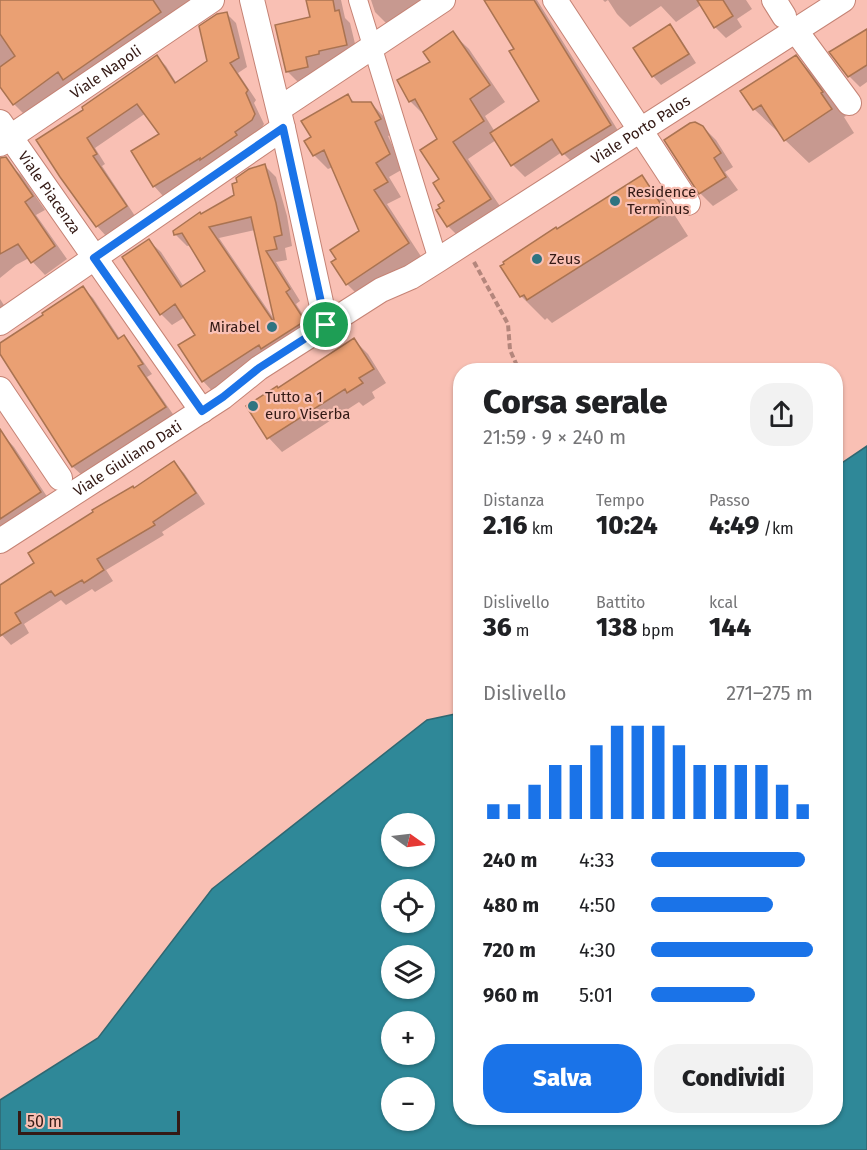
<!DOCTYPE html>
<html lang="it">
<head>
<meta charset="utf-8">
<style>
  body { margin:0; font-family:"Fira Sans",sans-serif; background:#f2f2f2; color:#202124; height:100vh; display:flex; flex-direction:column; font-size:22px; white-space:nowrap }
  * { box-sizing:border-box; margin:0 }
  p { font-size:20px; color:#757577 }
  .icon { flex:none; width:33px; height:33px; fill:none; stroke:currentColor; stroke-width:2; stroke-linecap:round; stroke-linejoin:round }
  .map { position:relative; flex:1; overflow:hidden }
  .details { position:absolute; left:453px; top:363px; width:390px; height:762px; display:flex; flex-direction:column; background:#fff; border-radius:24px; box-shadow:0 2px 4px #0004 }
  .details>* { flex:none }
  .needle { width:39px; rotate:104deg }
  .fabs { position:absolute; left:381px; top:813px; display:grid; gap:12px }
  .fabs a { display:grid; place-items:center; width:54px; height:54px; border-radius:50%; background:#fff; box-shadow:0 2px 4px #0004; font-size:30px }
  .scale { position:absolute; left:18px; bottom:15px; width:162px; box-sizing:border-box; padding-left:6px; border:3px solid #341a15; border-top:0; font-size:16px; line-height:21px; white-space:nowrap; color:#341a15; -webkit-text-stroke:4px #f9c0b4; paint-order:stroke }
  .pin { position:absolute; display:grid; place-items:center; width:51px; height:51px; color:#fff; margin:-26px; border:3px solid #fff; border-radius:50%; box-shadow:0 2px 6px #0007 }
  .round { display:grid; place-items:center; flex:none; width:63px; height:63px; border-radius:24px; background:#f2f2f2 }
  .head { display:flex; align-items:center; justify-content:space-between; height:102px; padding:0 30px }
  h1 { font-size:33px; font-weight:800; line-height:45px }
  .figures { display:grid; grid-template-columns:repeat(3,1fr); gap:9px; height:102px; padding:6px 30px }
  .figures div { display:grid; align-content:center }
  .figures b { font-size:26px; font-weight:800 }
  .figures small { font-size:16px; font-weight:400 }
  .figures p { font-size:16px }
  .chart { height:168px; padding:12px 30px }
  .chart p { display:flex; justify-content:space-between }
  .chart svg { width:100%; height:108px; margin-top:6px; stroke:#1a73e8; stroke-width:6 }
  .action { display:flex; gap:12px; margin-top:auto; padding:12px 30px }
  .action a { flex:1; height:69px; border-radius:24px; background:#1a73e8; color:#fff; font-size:24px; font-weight:800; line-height:69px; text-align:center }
  .action a+a { background:#f2f2f2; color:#202124 }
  ul { padding:0 30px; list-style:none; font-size:20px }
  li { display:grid; grid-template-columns:96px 72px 1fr; align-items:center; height:45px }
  li i { height:15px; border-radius:8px; background:#1a73e8 }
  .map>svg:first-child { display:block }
</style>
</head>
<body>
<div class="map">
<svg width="867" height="1150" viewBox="0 0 867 1150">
  <rect width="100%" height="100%" fill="#f9c0b4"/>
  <path fill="#2f8898" stroke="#306771" stroke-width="1.5" fill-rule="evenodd" d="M867 446V1150H0V1100L98 1038 212 889 427 720 460 713V1118H836V467ZM392 824H424V856H392ZM392 890H424V922H392ZM392 956H424V988H392ZM392 1022H424V1054H392ZM392 1088H424V1120H392Z"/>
  <path fill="#0003" fill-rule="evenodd" d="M0 0H209L26 116 14 104 0 84Z
    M308 0H341L345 18 350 23 358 56 330 66 317 69 319 79 299 83 287 71 312 18Z
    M371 0H423L395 32 375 12Z
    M493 0H537L622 137 576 166 562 152 525 177 513 165 496 140 468 159 506 215 464 242 448 226 446 201 441 179 439 139 427 118 410 101 432 63 452 33 469 49 505 102 485 116 495 132 541 101Z
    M603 0H746L752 9 737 19 742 27 726 38 715 27 701 5 676 22 661 6 630 27 617 14 608 0 605 2Z
    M227 14 236 23 247 67 238 73 256 100 254 103 264 124 261 129 210 167 163 196 154 186 133 152 161 134 146 113 95 148 105 164 102 166 135 216 106 236 97 226 61 176 85 110 157 57 166 66 177 84 208 62Z
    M670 26 678 35 696 63 661 85 653 76 635 48Z
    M867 31V82L860 87 849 76Z
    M796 57 819 80 846 116 844 117 854 133 809 163 785 140 780 131 778 132 754 109Z
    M347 95 355 103H371L385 118 394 134 388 136 403 169 389 177 401 197 387 204 422 258 361 298 347 284 338 259 361 231 333 167 328 169 314 155 313 138Z
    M703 127 716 140 733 167 725 172 738 190 713 206 700 193Z
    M0 159 8 163 21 175 45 210 36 215 67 259 45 275 29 258 16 265 0 278Z
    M265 166 276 177 287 216 292 246 285 248 287 260 276 262 300 301 296 304 315 333 214 393 203 381 180 346 197 335 185 317 172 325 161 314 149 241 161 252 184 287 207 272 191 245 187 246 175 234 201 216 236 196ZM255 230 276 322 219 238Z
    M641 177 665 200 688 236 552 323 547 318 545 320 521 296 557 231Z
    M83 288 93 298 120 339 123 337 133 347 152 374 147 377 175 417 84 477 73 467 0 351V345Z
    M0 299 9 313 0 318Z
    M354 340 368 354 386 383 372 392 375 398 363 406 359 402 282 452 269 438 248 406 278 389Z
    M3 435 14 447 52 504 0 539V437Z
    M174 463 184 473 205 504 162 532 164 535 106 570 113 581 95 592 92 589 66 605 61 600 24 624 29 633 11 645 0 633V586L36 563 134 489Z"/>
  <path fill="#eaa073" stroke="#aa7351" stroke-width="1.5" fill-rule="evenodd" d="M0 0H153L161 12 63 80 58 72 13 105 0 87V67L15 56 0 34Z
    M306 0H333L335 11 339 10 347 45 319 51V54L306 57 308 67 286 72 275 25 310 17Z
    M484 0H534L611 125 562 155 552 139 511 166 490 133 539 101 509 51 514 49Z
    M697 0H723L733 16 714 28Z
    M227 12 239 58 230 63 248 90 246 93 255 114 252 120 235 132 237 135 200 160V158L153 187 131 151 159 134 137 104 87 138 97 154 93 156 127 206 96 227 60 177 36 140 83 110 82 107 157 55 175 83 207 61 199 26 217 14Z
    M670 24 689 54 652 77 633 48Z
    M867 29V65L848 77 829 52Z
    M453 31 490 85 470 99 484 121 453 142 491 199 447 227 436 210 440 208 438 205 444 201 433 183 439 179 420 150 437 139 415 99 409 102 397 80 430 62 423 52Z
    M796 55 823 92 821 93 832 109 784 141 761 105 753 110 740 91Z
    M348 94 352 102H371L381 119 375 122 390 154 376 163 388 182 374 190 409 243 346 285 331 262 336 259 330 250 359 231 324 150 313 156 304 141 311 137 301 121Z
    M695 122 703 126 721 153 714 158 726 177 699 194 664 140 690 123Z
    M6 157 33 196 25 202 55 246 31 263 18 244 0 254V158Z
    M265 164 276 203 282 235 274 237 277 249 266 251 290 289 286 292 305 321 261 349 259 345 202 382 178 345 195 335 175 304 160 315 122 257 149 239 181 287 205 271 182 233 174 235 173 231 200 212 201 214 234 195 232 184 237 182 236 178 249 169ZM251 217 259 253 275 324 209 227Z
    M642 175 666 212 527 300 524 295 520 297 500 266 504 264 503 262 556 227 557 229Z
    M83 286 118 339 124 335 143 364 138 366 166 407 72 467 0 354V343L43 315 42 313Z
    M354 338 374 369 359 378 363 383 347 393 345 389 267 439 246 406 277 386 278 388Z
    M0 429 41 492 0 519Z
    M174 461 196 493 153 522 155 525 97 559 104 570 84 583 82 580 55 596 51 591 15 613 21 623 0 636V585L34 563 28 553 93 512 92 510 133 486 134 488Z"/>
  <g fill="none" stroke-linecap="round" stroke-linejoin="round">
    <g stroke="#c58375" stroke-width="20">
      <path id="pedestrian" d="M358 0 438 260"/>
    </g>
    <g stroke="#c58375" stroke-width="26">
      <g id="minor">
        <path d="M252 0 283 128 326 325"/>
        <path d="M555 0 688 203"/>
        <path d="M774 0 784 16"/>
        <path d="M796 31 849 103"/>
        <path d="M279 109 443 0"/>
        <path id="s1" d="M0 122 202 411"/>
        <path id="s2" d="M0 144 212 0"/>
        <path d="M0 323 283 128"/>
        <path d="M0 389 60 478"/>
        <path id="s3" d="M0 541 223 397 259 368 381 290 411 277 438 260 843 0"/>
      </g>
    </g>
    <path stroke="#b4867c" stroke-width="4" stroke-dasharray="6 3" stroke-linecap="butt" d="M474 262 508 324 510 350 519 370"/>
    <use href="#pedestrian" stroke="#fff" stroke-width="18"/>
    <use href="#minor" stroke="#fff" stroke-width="24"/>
  </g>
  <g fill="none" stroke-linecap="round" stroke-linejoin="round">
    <g stroke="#fff" stroke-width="12">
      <path id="route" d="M283 128 326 325 259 368 223 397 202 411 94 258Z"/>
    </g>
    <use href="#route" stroke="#1a73e8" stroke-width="8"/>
  </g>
  <g fill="#2e7481" stroke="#f9c0b4" stroke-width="2">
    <circle cx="615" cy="201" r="6"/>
    <circle cx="537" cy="259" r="6"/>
    <circle cx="272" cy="327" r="6"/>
    <circle cx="253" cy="406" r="6"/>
  </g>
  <g text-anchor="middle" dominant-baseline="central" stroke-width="4.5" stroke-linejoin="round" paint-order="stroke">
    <g font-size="15" fill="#341a15" stroke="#f9c0b4">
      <text stroke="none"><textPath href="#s2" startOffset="128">Viale Napoli</textPath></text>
      <text stroke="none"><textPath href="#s3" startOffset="762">Viale Porto Palos</textPath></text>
      <text stroke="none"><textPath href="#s1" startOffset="86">Viale Piacenza</textPath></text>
      <text stroke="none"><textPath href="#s3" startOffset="152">Viale Giuliano Dati</textPath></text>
    </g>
    <g font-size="15" fill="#341a15" stroke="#f9c0b4" text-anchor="start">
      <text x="627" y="192">Residence<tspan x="627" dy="17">Terminus</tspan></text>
      <text x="549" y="259">Zeus</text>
      <text x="260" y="327" text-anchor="end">Mirabel</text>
      <text x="265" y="397">Tutto a 1<tspan x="265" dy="17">euro Viserba</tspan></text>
    </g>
  </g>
</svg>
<div class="fabs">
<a><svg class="needle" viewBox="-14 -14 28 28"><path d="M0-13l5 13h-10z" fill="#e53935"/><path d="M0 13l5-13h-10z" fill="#757577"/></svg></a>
<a><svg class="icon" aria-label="locate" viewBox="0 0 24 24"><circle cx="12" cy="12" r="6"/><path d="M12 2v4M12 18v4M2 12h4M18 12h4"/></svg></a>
<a><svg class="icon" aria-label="layers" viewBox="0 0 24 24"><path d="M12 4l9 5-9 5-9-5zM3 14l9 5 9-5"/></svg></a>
<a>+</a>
<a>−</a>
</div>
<div class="scale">50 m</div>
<div class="pin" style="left:326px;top:325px;background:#1e9e55"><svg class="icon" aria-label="arrive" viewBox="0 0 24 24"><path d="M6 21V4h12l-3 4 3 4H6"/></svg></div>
<section class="details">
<div class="head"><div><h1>Corsa serale</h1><p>21:59 · 9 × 240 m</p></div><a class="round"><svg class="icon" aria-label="share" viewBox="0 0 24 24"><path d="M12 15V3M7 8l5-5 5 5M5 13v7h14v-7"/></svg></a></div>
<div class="figures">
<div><p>Distanza</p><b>2.16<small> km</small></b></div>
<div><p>Tempo</p><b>10:24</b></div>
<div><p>Passo</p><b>4:49<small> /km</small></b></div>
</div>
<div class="figures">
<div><p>Dislivello</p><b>36<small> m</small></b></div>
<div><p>Battito</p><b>138<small> bpm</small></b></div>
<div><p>kcal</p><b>144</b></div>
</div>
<div class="chart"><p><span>Dislivello</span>271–275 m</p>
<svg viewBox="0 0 160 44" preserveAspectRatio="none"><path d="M5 44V38M15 44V38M25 44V30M35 44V22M45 44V22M55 44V14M65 44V6M75 44V6M85 44V6M95 44V14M105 44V22M115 44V22M125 44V22M135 44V22M145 44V30M155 44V38"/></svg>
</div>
<ul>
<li><b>240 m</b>4:33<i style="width:95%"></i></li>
<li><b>480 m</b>4:50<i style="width:75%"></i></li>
<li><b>720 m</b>4:30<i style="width:100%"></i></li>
<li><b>960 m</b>5:01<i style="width:64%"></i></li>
</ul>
<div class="action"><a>Salva</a><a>Condividi</a></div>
</section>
</div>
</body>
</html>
